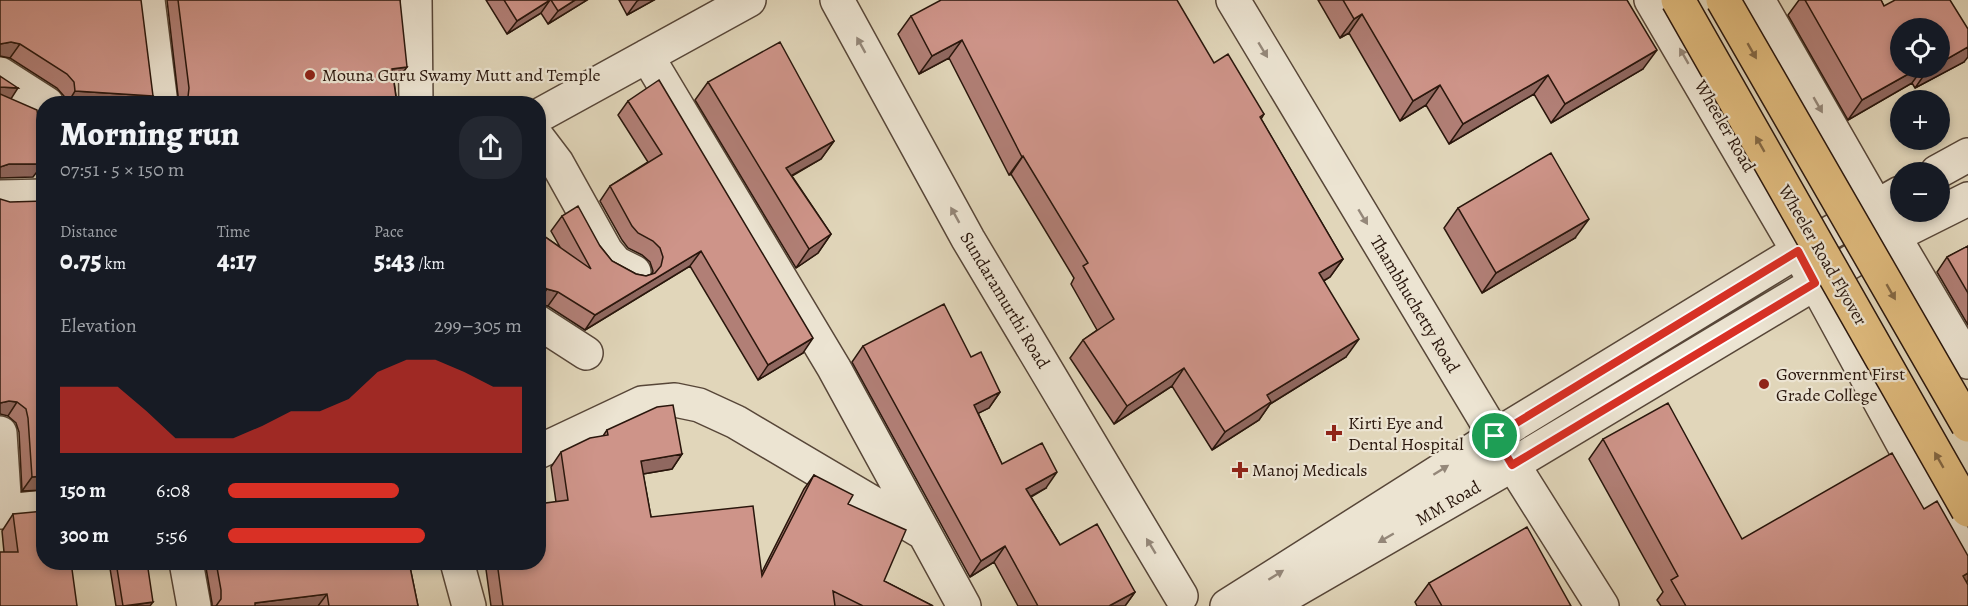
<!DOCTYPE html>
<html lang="en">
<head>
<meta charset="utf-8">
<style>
  body { margin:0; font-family:Alegreya,serif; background:#242831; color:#f1f3f6; height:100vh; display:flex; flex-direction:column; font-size:22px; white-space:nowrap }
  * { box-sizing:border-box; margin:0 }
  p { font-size:20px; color:#9ea1a6 }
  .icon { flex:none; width:33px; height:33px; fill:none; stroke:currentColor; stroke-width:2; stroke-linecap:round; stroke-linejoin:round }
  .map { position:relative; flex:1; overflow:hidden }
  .panel { position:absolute; left:36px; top:96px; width:510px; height:474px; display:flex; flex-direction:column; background:#171b24; border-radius:24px; box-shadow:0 3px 9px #0003 }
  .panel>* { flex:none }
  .controls { position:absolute; left:1890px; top:18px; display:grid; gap:12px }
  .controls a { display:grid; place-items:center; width:60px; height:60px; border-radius:50%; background:#171b24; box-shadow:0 3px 9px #0003; font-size:30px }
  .pin { position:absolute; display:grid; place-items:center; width:51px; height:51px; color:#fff; margin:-26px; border:3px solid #fff; border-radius:50%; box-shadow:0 2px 6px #0007 }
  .round { display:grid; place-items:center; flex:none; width:63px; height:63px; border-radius:24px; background:#242831 }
  .head { display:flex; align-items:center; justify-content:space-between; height:102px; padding:0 24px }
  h1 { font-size:33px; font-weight:800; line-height:45px }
  .figures { display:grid; grid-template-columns:repeat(3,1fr); gap:9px; height:102px; padding:6px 24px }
  .figures div { display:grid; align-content:center }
  .figures b { font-size:26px; font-weight:800 }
  .figures small { font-size:16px; font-weight:400 }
  .figures p { font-size:16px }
  .chart { height:168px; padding:12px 24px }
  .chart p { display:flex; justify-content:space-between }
  .chart svg { width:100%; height:108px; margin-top:6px; fill:#d93025; opacity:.7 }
  ul { padding:0 24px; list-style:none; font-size:20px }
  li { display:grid; grid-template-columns:96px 72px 1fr; align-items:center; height:45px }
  li i { height:15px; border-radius:8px; background:#d93025 }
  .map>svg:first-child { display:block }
</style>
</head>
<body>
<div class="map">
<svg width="1968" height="606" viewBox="0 0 1968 606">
  <rect width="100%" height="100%" fill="#e1d6ba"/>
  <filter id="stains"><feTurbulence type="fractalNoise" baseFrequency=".00333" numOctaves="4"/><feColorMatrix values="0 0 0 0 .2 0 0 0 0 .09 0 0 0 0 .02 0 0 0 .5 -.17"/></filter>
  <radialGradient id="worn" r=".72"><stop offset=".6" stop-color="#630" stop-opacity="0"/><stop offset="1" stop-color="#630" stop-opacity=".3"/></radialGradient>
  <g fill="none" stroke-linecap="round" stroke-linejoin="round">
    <g stroke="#574638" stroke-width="36">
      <path id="minor" d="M148 0 161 104
        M415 0 416 104
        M837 0 968 239 1181 596
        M1233 0 1495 436 1602 606
        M1651 0 1798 251 1968 563
        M1758 0 1876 206 1968 362
        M647 56 834 368 964 606
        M0 74 47 104
        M538 116 749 0
        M538 138 557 163 606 251 616 263 634 272
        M1937 172 1968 155
        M0 197 44 196
        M538 322 586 353
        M0 433 5 511
        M538 452 642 403 675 400 699 405 736 422 922 532
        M0 512 44 507
        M186 562 194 606
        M457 562 469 606
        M1227 606 1495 436 1798 251 1900 193
        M1268 606 1512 465 1894 236 1968 199"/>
    </g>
    <use href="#minor" stroke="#ece4d2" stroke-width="33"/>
    <g stroke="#29160c" stroke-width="36" stroke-linecap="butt">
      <path id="major-bridge" d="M1678 0 1968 510
        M1723 0 1968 425"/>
    </g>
    <use href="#major-bridge" stroke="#e0bb7d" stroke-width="33"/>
  </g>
  <path fill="#b17f76" stroke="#29160c" stroke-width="1.5" fill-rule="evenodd" d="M0 0 148 104H65L64 96 57 88 10 58 0 56Z
    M167 0H400L397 81H394L397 104H179Z
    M486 0H587L548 24 541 13 507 34Z
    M619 0H654L627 15Z
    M1318 0H1627L1643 69 1551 123 1534 94 1449 144 1426 105 1400 121 1349 33 1340 38Z
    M1799 0H1881L1884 6 1964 62 1915 88 1912 83 1848 120 1788 15ZM1900 28 1940 68H1900Z
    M911 16 1214 63 1264 114 1261 119 1343 259 1330 277 1324 281 1346 357 1270 404 1259 420 1212 450 1172 386 1114 424 1070 358 1083 340 1097 330 1071 284 1074 278 1011 174 1009 175 949 58 919 74 898 34Z
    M708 82 834 141 821 159 792 176 831 234 818 253 796 268 695 100Z
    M628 101 803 353 758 380 690 266 585 330 548 306 538 304V232L560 247 551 231 562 216 600 246 612 261 636 274 646 276 652 274 653 271 650 262 642 255 628 248 622 240 600 201 610 186 648 162 618 115Z
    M0 199 44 490 22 491 19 432 16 423 8 416Z
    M1458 208 1575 238 1482 293 1444 228Z
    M1968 246V325L1937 272 1947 257Z
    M863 346 971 357 1000 392 989 408 978 413 1002 464 1046 488 1031 497 1060 545 1135 592 1125 606H1018L994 562 970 577 852 362Z
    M607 430 682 454 672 469 643 474 651 517 762 572 804 489 814 475 848 504 884 581 933 606H491L485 562H538L556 502 551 467 561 452 603 436Z
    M1603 439 1742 539 1967 582 1968 606H1661L1657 600 1663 592 1589 459Z
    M13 514 77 606 4 552 2 531Z
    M109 562H147L150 606H116Z
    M205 562H409L418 606H212V603Z
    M1429 583 1571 606H1417L1415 602Z"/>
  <path fill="#906860" stroke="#29160c" stroke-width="1.5" d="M550 0 541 13 507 34 517 21Z
    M575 0H587L548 24 558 11Z
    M639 0H654L627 15 637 1Z
    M1362 14 1349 33 1340 38 1354 19Z
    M962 40 949 58 919 74 932 56Z
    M11 42 20 44 10 58 0 56V44Z
    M1968 47V57L1964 62 1915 88 1929 68H1940V63Z
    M1657 50 1643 69 1551 123 1565 104Z
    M407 67 397 81 382 82 392 69Z
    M1919 68H1923L1912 83 1848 120 1862 100Z
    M1548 75 1534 94 1449 144 1463 124Z
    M1440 85 1426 105 1400 121 1413 101Z
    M0 87 18 88 9 102 0 101Z
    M75 91 153 96 148 104H67Z
    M834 141 821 159 773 186 786 168Z
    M1023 156 1011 174 1009 175 1022 157Z
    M9 164H43L33 177 0 178V167Z
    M1589 219 1575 238 1482 293 1496 273Z
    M831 234 818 253 796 268 809 249Z
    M701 251 690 266 585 330 595 315Z
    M1343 259 1330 277 1306 291 1319 273Z
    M547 289 558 292 548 306 538 304V301Z
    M813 338 803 353 758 380 768 365Z
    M1359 339 1346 357 1270 404 1259 420 1212 450 1225 432 1267 395Z
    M1184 368 1172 386 1114 424 1127 406Z
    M1000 392 989 408 963 421 974 405Z
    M9 401 17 402 8 416 0 414V403Z
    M682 454 672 469 631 476 641 461Z
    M1057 472 1046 488 1015 505 1026 489Z
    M44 476V490L22 491 32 477Z
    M1005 546 994 562 970 577 981 561Z
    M1968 573V580L1963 587V576Z
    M1135 592 1125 606H1109Z
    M327 594 318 606H253L255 603Z
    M153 602 150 606H128Z"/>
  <path fill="#ce9489" stroke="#29160c" stroke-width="1.5" d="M0 0H141L153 96 75 91 74 82 67 74 20 44 11 42 0 44Z
    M178 0H400L407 67 392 69 397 104H183L188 97 189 88Z
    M504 0H550L517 21Z
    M551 0H575L558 11Z
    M941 0H1177L1214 63 1228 54 1264 114 1260 117 1343 259 1319 273 1359 339 1267 395 1271 402 1225 432 1184 368 1127 406 1083 340 1114 319 1083 266 1088 263 1023 156 1022 157 962 40 932 56 911 16Z
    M1343 0H1627L1657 50 1565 104 1548 75 1463 124 1440 85 1413 101 1362 14 1354 19Z
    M1805 0H1881L1884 6 1895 0H1950L1968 29V47L1940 63V28H1900V68H1919L1862 100Z
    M780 42 834 141 786 168 831 234 809 249 708 82Z
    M0 76 18 88 0 87Z
    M659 80 813 338 768 365 701 251 595 315 558 292 547 289 538 283V232L591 269 562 216 578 206 600 246 612 261 636 274 646 276 655 273 661 266 663 257 660 248 653 241 638 233 632 226 610 186 662 154 628 101Z
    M0 94 37 110 43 164H9L0 167Z
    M1551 153 1589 219 1496 273 1458 208Z
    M0 199 10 202 44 201V476L32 477 28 418 26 409 17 402 9 401 0 403Z
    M1968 246V293L1947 257Z
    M944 304 971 357 981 352 1000 392 974 405 1002 464 1042 443 1057 472 1026 489 1060 545 1097 524 1135 592 1109 606H1038L1005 546 981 561 863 346Z
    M538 398 541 421 538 423Z
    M1668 403 1742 539 1892 453 1924 509 1937 501 1968 556V573L1963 576 1968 585V606H1686L1671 580 1678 576 1603 439Z
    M673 405 682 454 641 461 651 517 753 506 762 576 814 475 853 495 848 504 906 530 884 581 933 606H863L833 591 835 606H503L497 562H538V504L568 500 561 452 590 438 608 435 607 430 657 407Z
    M44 511V562H71L77 606H0V552H18L13 514Z
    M1527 527 1571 606H1442L1429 583Z
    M116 562H147L153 602 123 606Z
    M216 562H409L418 606H329L327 594 255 603V606H216L221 599V590Z"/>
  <defs><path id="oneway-solid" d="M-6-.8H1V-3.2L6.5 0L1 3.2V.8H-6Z" transform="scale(1.5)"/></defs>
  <g fill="#948779">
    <use href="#oneway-solid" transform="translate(861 45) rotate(-119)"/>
    <use href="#oneway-solid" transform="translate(1263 50) rotate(59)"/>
    <use href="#oneway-solid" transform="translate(1684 56) rotate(-120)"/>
    <use href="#oneway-solid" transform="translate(1818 105) rotate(60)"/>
    <use href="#oneway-solid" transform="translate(955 215) rotate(-119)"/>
    <use href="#oneway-solid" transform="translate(1363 217) rotate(59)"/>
    <use href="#oneway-solid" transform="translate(1441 470) rotate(-32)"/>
    <use href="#oneway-solid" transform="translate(1386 538) rotate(150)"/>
    <use href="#oneway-solid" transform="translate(1151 546) rotate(-121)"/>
    <use href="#oneway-solid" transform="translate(1276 575) rotate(-32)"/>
  </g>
  <g fill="#846844">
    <use href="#oneway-solid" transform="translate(1752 51) rotate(60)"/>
    <use href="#oneway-solid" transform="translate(1760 144) rotate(-120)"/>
    <use href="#oneway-solid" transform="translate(1891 292) rotate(60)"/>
    <use href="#oneway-solid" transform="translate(1939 460) rotate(-120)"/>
  </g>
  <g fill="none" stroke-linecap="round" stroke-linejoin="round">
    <g stroke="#fff" stroke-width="12">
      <path id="route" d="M1798 251 1815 283 1512 465 1495 436Z"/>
    </g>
    <use href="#route" stroke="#d93025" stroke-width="8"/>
  </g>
  <g fill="#8f2418" stroke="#ece4d2" stroke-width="2">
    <circle cx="310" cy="75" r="6"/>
    <circle cx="1764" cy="384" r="6"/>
    <path d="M1331 424h6v6h6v6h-6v6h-6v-6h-6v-6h6z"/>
    <path d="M1237 461h6v6h6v6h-6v6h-6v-6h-6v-6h6z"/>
  </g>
  <g text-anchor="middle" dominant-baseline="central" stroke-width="4.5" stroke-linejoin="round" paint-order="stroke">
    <g font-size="18" fill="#29160c" stroke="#ece4d2" text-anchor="start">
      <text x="322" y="75">Mouna Guru Swamy Mutt and Temple</text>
      <text x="1776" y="374">Government First<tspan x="1776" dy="21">Grade College</tspan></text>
      <text x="1348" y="423">Kirti Eye and<tspan x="1348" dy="21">Dental Hospital</tspan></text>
      <text x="1252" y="470">Manoj Medicals</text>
    </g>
    <g font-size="18" fill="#29160c" stroke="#ece4d2">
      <text transform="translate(1725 126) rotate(60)">Wheeler Road</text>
      <text transform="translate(1823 255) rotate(60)">Wheeler Road Flyover</text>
      <text transform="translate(1005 300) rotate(59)">Sundaramurthi Road</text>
      <text transform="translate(1415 304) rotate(59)">Thambhuchetty Road</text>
      <text transform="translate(1448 503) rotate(-30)">MM Road</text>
    </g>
  </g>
  <rect width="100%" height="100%" filter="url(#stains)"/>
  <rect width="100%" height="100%" fill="url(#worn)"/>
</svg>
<div class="controls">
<a><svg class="icon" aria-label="locate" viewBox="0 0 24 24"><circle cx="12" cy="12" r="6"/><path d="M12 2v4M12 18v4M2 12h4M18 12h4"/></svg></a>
<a>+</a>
<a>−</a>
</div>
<div class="pin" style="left:1495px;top:436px;background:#1e9e55"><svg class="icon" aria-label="arrive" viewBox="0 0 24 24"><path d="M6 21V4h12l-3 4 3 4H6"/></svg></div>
<section class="panel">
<div class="head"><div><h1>Morning run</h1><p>07:51 · 5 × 150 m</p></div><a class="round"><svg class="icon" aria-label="share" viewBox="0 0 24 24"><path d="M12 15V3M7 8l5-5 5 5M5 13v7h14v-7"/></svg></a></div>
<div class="figures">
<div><p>Distance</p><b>0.75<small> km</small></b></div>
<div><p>Time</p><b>4:17</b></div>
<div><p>Pace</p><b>5:43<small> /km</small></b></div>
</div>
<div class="chart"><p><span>Elevation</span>299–305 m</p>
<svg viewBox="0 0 160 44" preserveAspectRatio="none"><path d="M0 44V17L10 17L20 17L30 27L40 38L50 38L60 38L70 33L80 27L90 27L100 22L110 11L120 6L130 6L140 11L150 17L160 17V44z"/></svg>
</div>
<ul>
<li><b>150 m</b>6:08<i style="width:58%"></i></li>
<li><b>300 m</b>5:56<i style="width:67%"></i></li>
</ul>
</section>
</div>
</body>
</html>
